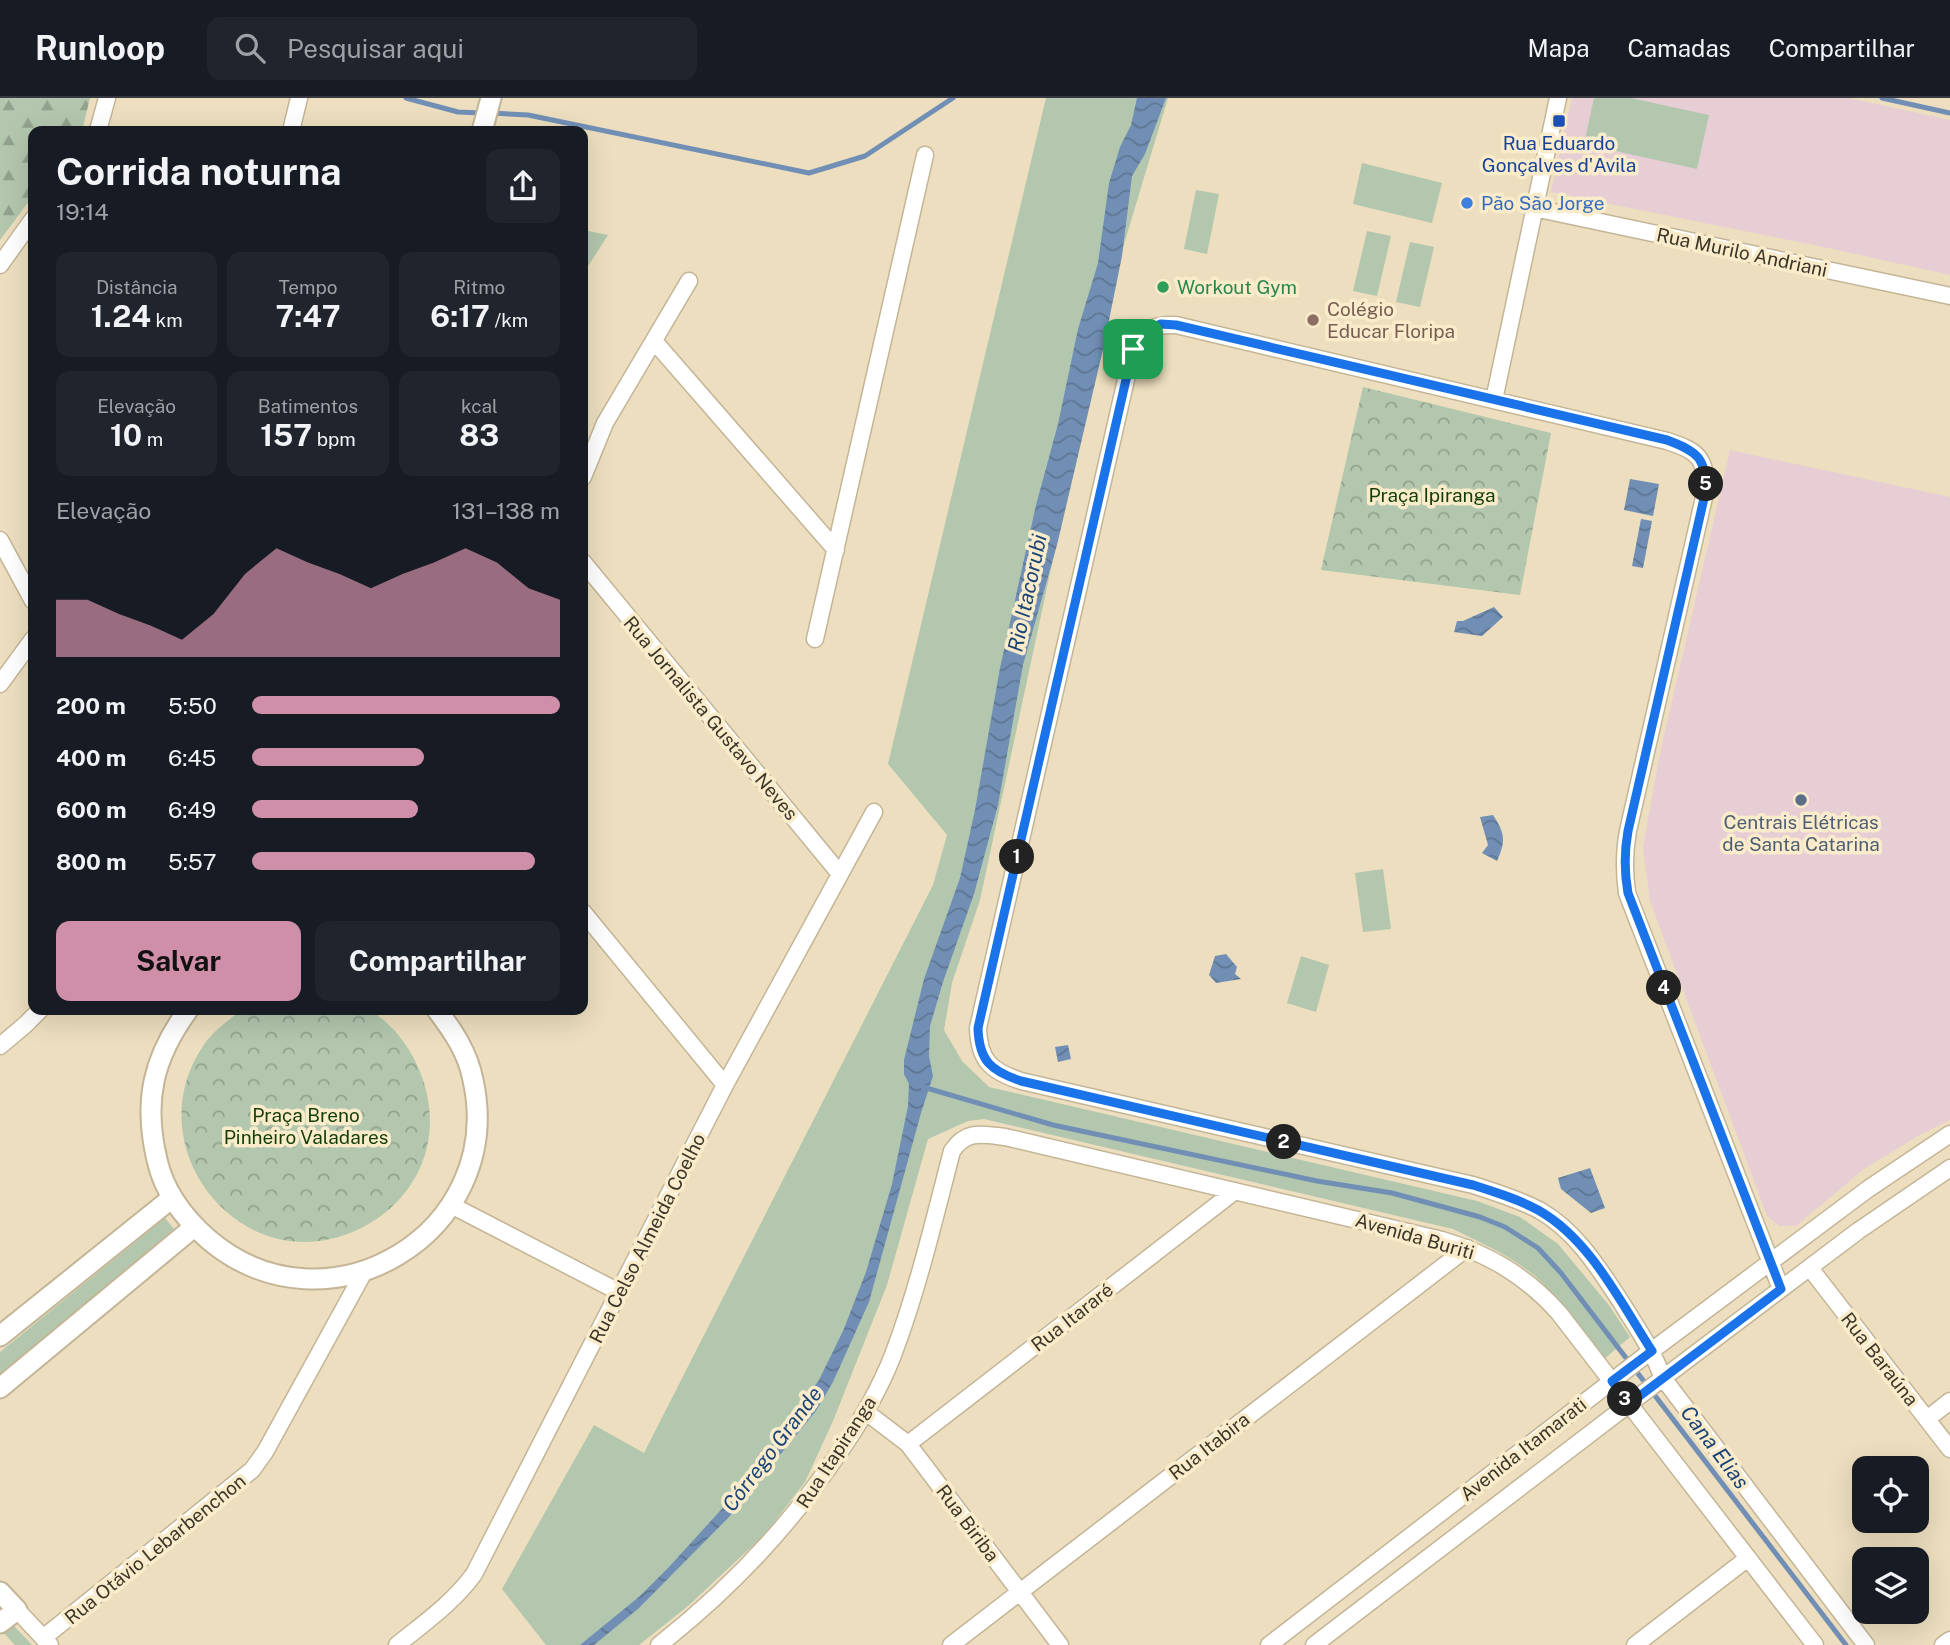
<!DOCTYPE html>
<html lang="pt">
<head>
<meta charset="utf-8">
<style>
  body { margin:0; font-family:"Public Sans",sans-serif; background:#20242c; color:#f1f3f6; height:100vh; display:flex; flex-direction:column; font-size:26px; white-space:nowrap }
  * { box-sizing:border-box; margin:0 }
  p { font-size:23px; color:#9ea1a6 }
  .icon { flex:none; width:38px; height:38px; fill:none; stroke:currentColor; stroke-width:2; stroke-linecap:round; stroke-linejoin:round }
  .map { position:relative; flex:1; overflow:hidden }
  .drawer { position:absolute; left:28px; top:28px; width:560px; height:889px; display:flex; flex-direction:column; background:#171b24; border-radius:14px; box-shadow:0 7px 28px #0002 }
  .drawer>* { flex:none }
  .fabs { position:absolute; left:1852px; top:1358px; display:grid; gap:14px }
  .fabs a { display:grid; place-items:center; width:77px; height:77px; border-radius:14px; background:#171b24; box-shadow:0 7px 28px #0002; font-size:35px }
  .pin { position:absolute; display:grid; place-items:center; width:60px; height:60px; color:#fff; margin:-30px; border-radius:14px; box-shadow:0 4px 10px #0006 }
  .km { position:absolute; width:35px; height:35px; margin:-18px; border-radius:50%; background:#222; color:#fff; font-size:19px; line-height:35px; text-align:center }
  .round { display:grid; place-items:center; flex:none; width:74px; height:74px; border-radius:14px; background:#20242c }
  .overview { display:flex; align-items:center; justify-content:space-between; height:119px; padding:0 28px }
  h1 { font-size:38px; font-weight:700; line-height:52px }
  .figures { display:grid; grid-template-columns:repeat(3,1fr); gap:10px; height:119px; padding:7px 28px }
  .figures div { display:grid; align-content:center; border-radius:14px; background:#20242c; text-align:center }
  .figures b { font-size:30px; font-weight:700 }
  .figures small { font-size:19px; font-weight:400 }
  .figures p { font-size:19px }
  .chart { height:196px; padding:14px 28px }
  .chart p { display:flex; justify-content:space-between }
  .chart svg { width:100%; height:126px; margin-top:7px; fill:#d08fa8; opacity:.7 }
  .button { display:flex; gap:14px; margin-top:auto; padding:14px 28px }
  .button a { flex:1; height:80px; border-radius:14px; background:#d08fa8; color:#111; font-size:28px; font-weight:700; line-height:80px; text-align:center }
  .button a+a { background:#20242c; color:#f1f3f6 }
  ul { padding:0 28px; list-style:none; font-size:23px }
  li { display:grid; grid-template-columns:112px 84px 1fr; align-items:center; height:52px }
  li i { height:18px; border-radius:9px; background:#d08fa8 }
  header { display:flex; align-items:center; gap:42px; box-sizing:border-box; height:98px; padding:0 35px; background:#171b24; border-bottom:2px solid #363941 }
  header strong { font-size:33px }
  nav { display:flex; gap:38px; margin-inline-start:auto; font-size:24px }
  .search { width:490px; height:63px; background:#20242c; display:flex; align-items:center; gap:18px; box-sizing:border-box; padding:0 24px; border-radius:14px; color:#9ea1a6; font-size:26px }
  .map>svg:first-child { display:block }
</style>
</head>
<body>
<header>
<strong>Runloop</strong>
<div class="search"><svg class="icon" aria-label="search" viewBox="0 0 24 24"><circle cx="10" cy="10" r="6"/><path d="M15 15l6 6"/></svg>Pesquisar aqui</div>
<nav><a>Mapa</a><a>Camadas</a><a>Compartilhar</a></nav>
</header>
<div class="map">
<svg width="1950" height="1547" viewBox="0 0 1950 1547">
  <defs>
    <pattern id="forest-firs" width="22" height="20" patternUnits="userSpaceOnUse" patternTransform="scale(1.75)"><rect width="22" height="20" fill="#b2c7ae"/><path d="M5 1l3.5 6h-7zM16 11l3.5 6h-7z" fill="#92a28e"/></pattern>
    <pattern id="park-crowns" width="20" height="18" patternUnits="userSpaceOnUse" patternTransform="scale(1.75)"><rect width="20" height="18" fill="#b2c7ae"/><path d="M2 6a3 3 0 1 1 6 0M12 15a3 3 0 1 1 6 0" fill="none" stroke="#92a28e"/></pattern>
    <pattern id="water-waves" width="16" height="10" patternUnits="userSpaceOnUse" patternTransform="scale(1.75)"><rect width="16" height="10" fill="#718fb5"/><path d="M0 5q4-4 8 0t8 0" fill="none" stroke="#5e7693"/></pattern>
  </defs>
  <rect width="100%" height="100%" fill="#ecdebe"/>
  <path fill="#e7ced5" d="M1572 0H1848L1950 22V177L1819 148 1551 94Z
    M1730 352 1950 399V1022L1916 1039 1864 1071 1796 1128H1779L1767 1118 1650 803 1643 749 1660 655Z"/>
  <path fill="#b2c7ae" d="M1046 0H1168L1112 186 980 802 952 885 944 932 962 963 989 989 1477 1103 1520 1119 1558 1146 1608 1206 1630 1239 1604 1261C1583 1235 1555 1193 1530 1174 1507 1156 1479 1144 1453 1131L984 1021 968 1023 928 1041 887 1187 833 1323 805 1384 765 1436 688 1508 639 1547H546L502 1491 594 1327 644 1355 933 787 947 737 888 666Z
    M1594 0H1631L1709 17 1697 71 1584 46Z
    M1362 65 1442 85 1432 125 1353 106Z
    M1196 92 1219 96 1207 156 1184 151Z
    M583 132 608 137 583 176Z
    M1367 133 1391 138 1377 198 1353 193Z
    M1410 144 1434 149 1420 209 1396 204Z
    M1383 771 1391 831 1363 834 1355 775Z
    M1301 858 1329 867 1316 914 1287 905Z
    M165 1120 174 1131 0 1276V1254Z
    M0 1513 32 1547H15L0 1531Z"/>
  <path fill="url(#forest-firs)" d="M0 0H90L82 33H33V98L0 142Z"/>
  <path fill="url(#park-crowns)" d="M1363 289 1551 335 1520 497 1321 472Z
    M242 912C273 910 306 912 337 912 346 912 361 909 369 913 378 916 387 925 394 932 427 969 441 1023 420 1070 407 1098 385 1119 357 1132 243 1185 134 1051 203 948 213 933 227 923 242 912Z"/>
  <path fill="url(#water-waves)" d="M1137 0H1166L1145 56 1132 78 1122 158 1104 247 1057 447 1023 567 998 707 974 796 943 884 930 928 929 958 933 978 921 1015 869 1204 833 1284 816 1313 729 1419 639 1510 594 1547H580L640 1498 669 1469 739 1392 819 1282 843 1233 866 1174 892 1086 908 1008 909 986 904 976V962L924 881 960 780 975 712 1000 570 1036 407 1058 326 1078 231 1098 165 1109 85 1120 49 1131 27Z
    M1630 381 1659 386 1653 418 1624 412Z
    M1641 421 1652 423 1643 470 1632 468Z
    M1494 509 1503 519 1482 538 1454 534 1457 523H1463Z
    M1493 717C1505 735 1506 743 1497 763L1482 755 1488 747 1480 719Z
    M1226 856 1237 869 1235 876 1241 881 1216 885 1209 877 1215 858Z
    M1068 947 1071 961 1058 964 1055 949Z
    M1590 1070 1605 1110 1591 1115 1561 1091 1558 1080Z"/>
  <g fill="none" stroke-linecap="round" stroke-linejoin="round">
    <path stroke="#718fb5" stroke-width="5" d="M406 0 458 14 481 15
      M1882 0 1950 15
      M491 15 528 17 809 75 865 58 953 0
      M923 989 1053 1027 1317 1083 1392 1095 1480 1119 1505 1129 1538 1150 1561 1175 1846 1547"/>
    <g stroke="#c3b596" stroke-width="19">
      <path id="minor" d="M97 33 99 29 107 0
        M291 33 299 0
        M1534 110 1950 198
        M0 167 33 121
        M654 243 836 452
        M1494 302 1558 0
        M583 379 605 325 689 183
        M0 442 33 503
        M583 464 840 776
        M815 541 925 57
        M0 586 33 541
        M583 814 725 987
        M0 948 25 927 40 912
        M451 1107 619 1194
        M1810 1170 1950 1351
        M1781 1191 1627 795C1624 773 1624 754 1628 733L1705 395C1707 361 1699 353 1667 343L1176 227C1152 226 1145 232 1133 251L978 930C979 963 991 973 1021 983L1473 1087C1495 1094 1518 1101 1539 1112 1576 1133 1598 1169 1621 1204 1637 1230 1652 1251 1663 1280L1866 1547
        M866 1314 908 1346 1060 1547
        M1927 1321 1950 1303
        M908 1346 1235 1093
        M17 1512 50 1547
        M43 1540 252 1372 265 1354 364 1174
        M397 1547C424 1525 453 1505 474 1476L725 987 874 714
        M659 1547C728 1493 787 1431 836 1359 858 1328 879 1293 893 1257 918 1191 934 1122 952 1053 966 1032 981 1036 1005 1039L1442 1142C1489 1156 1526 1178 1559 1215L1815 1547
        M951 1547 1467 1150
        M1269 1547 1642 1260 1868 1091 1950 1036
        M1314 1547 1663 1280 1858 1133 1950 1070
        M1635 1547 1748 1460
        M1943 1547 1950 1542"/>
    </g>
    <g stroke="#c3b596" stroke-width="23">
      <path id="tertiary" d="M482 33 491 0
        M188 912C153 960 143 1003 157 1062 164 1093 184 1120 208 1141 327 1243 507 1135 473 982 468 955 453 933 437 912
        M0 1238 172 1100
        M0 1290 194 1129
        M0 1494 17 1512 0 1525"/>
    </g>
    <use href="#minor" stroke="#fff" stroke-width="16"/>
    <use href="#tertiary" stroke="#fff" stroke-width="19"/>
  </g>
  <g fill="none" stroke-linecap="round" stroke-linejoin="round">
    <g stroke="#fff" stroke-width="14">
      <path id="route" d="M1161 226 1176 227 1667 342C1699 354 1707 361 1705 396L1628 733C1624 755 1624 773 1628 795L1781 1191 1629 1306 1612 1283 1652 1253C1621 1205 1590 1141 1538 1112 1518 1101 1495 1094 1473 1087L1021 983C991 973 979 963 978 930L1133 251C1140 238 1147 232 1161 226Z"/>
    </g>
    <use href="#route" stroke="#1a73e8" stroke-width="9"/>
  </g>
  <rect fill="#1a4fb4" stroke="#faeccb" stroke-width="2.5" x="1552" y="16" width="14" height="14" rx="3.5"/>
  <circle fill="#3f7fe0" stroke="#faeccb" stroke-width="2.5" cx="1467" cy="105" r="7"/>
  <circle fill="#2e9e5b" stroke="#faeccb" stroke-width="2.5" cx="1163" cy="189" r="7"/>
  <circle fill="#8d6e63" stroke="#faeccb" stroke-width="2.5" cx="1313" cy="222" r="7"/>
  <circle fill="#5c6f8a" stroke="#faeccb" stroke-width="2.5" cx="1801" cy="702" r="7"/>
  <g text-anchor="middle" dominant-baseline="central" stroke-width="7" stroke-linejoin="round" paint-order="stroke">
    <g font-size="19" fill="#164399" stroke="#faeccb">
      <text x="1559" y="45">Rua Eduardo<tspan x="1559" dy="22">Gonçalves d'Avila</tspan></text>
    </g>
    <g font-size="19" fill="#366cbe" stroke="#faeccb" text-anchor="start">
      <text x="1481" y="105">Pão São Jorge</text>
    </g>
    <g font-size="19" fill="#3b3629" stroke="#faeccb">
      <text transform="translate(1742 154) rotate(12)">Rua Murilo Andriani</text>
      <text transform="translate(711 620) rotate(50)">Rua Jornalista Gustavo Neves</text>
      <text transform="translate(1415 1138) rotate(16)">Avenida Buriti</text>
      <text transform="translate(647 1140) rotate(-63)">Rua Celso Almeida Coelho</text>
      <text transform="translate(1072 1219) rotate(-38)">Rua Itararé</text>
      <text transform="translate(1880 1261) rotate(52)">Rua Baraúna</text>
      <text transform="translate(1209 1348) rotate(-38)">Rua Itabira</text>
      <text transform="translate(1523 1351) rotate(-38)">Avenida Itamarati</text>
      <text transform="translate(836 1354) rotate(-57)">Rua Itapiranga</text>
      <text transform="translate(968 1425) rotate(53)">Rua Biriba</text>
      <text transform="translate(155 1451) rotate(-39)">Rua Otávio Lebarbenchon</text>
    </g>
    <g font-size="19" fill="#27864d" stroke="#faeccb" text-anchor="start">
      <text x="1177" y="189">Workout Gym</text>
    </g>
    <g font-size="19" fill="#785e54" stroke="#faeccb" text-anchor="start">
      <text x="1327" y="211">Colégio<tspan x="1327" dy="22">Educar Floripa</tspan></text>
    </g>
    <g font-size="19" fill="#123e06" stroke="#faeccb">
      <text x="1432" y="397">Praça Ipiranga</text>
      <text x="306" y="1017">Praça Breno<tspan x="306" dy="22">Pinheiro Valadares</tspan></text>
    </g>
    <g font-size="19" fill="#4e5e75" stroke="#faeccb">
      <text x="1801" y="724">Centrais Elétricas<tspan x="1801" dy="22">de Santa Catarina</tspan></text>
    </g>
    <g font-size="21" font-style="italic" fill="#1b4476" stroke="#faeccb">
      <text transform="translate(1027 495) rotate(-78)">Rio Itacorubi</text>
      <text transform="translate(1715 1349) rotate(53)">Cana Elias</text>
      <text transform="translate(772 1351) rotate(-53)">Córrego Grande</text>
    </g>
  </g>
</svg>
<div class="fabs">
<a><svg class="icon" aria-label="locate" viewBox="0 0 24 24"><circle cx="12" cy="12" r="6"/><path d="M12 2v4M12 18v4M2 12h4M18 12h4"/></svg></a>
<a><svg class="icon" aria-label="layers" viewBox="0 0 24 24"><path d="M12 4l9 5-9 5-9-5zM3 14l9 5 9-5"/></svg></a>
</div>
<div class="pin" style="left:1133px;top:251px;background:#1e9e55"><svg class="icon" aria-label="arrive" viewBox="0 0 24 24"><path d="M6 21V4h12l-3 4 3 4H6"/></svg></div>
<b class="km" style="left:1017px;top:759px">1</b>
<b class="km" style="left:1284px;top:1044px">2</b>
<b class="km" style="left:1625px;top:1301px">3</b>
<b class="km" style="left:1664px;top:890px">4</b>
<b class="km" style="left:1706px;top:386px">5</b>
<section class="drawer">
<div class="overview"><div><h1>Corrida noturna</h1><p>19:14</p></div><a class="round"><svg class="icon" aria-label="share" viewBox="0 0 24 24"><path d="M12 15V3M7 8l5-5 5 5M5 13v7h14v-7"/></svg></a></div>
<div class="figures">
<div><p>Distância</p><b>1.24<small> km</small></b></div>
<div><p>Tempo</p><b>7:47</b></div>
<div><p>Ritmo</p><b>6:17<small> /km</small></b></div>
</div>
<div class="figures">
<div><p>Elevação</p><b>10<small> m</small></b></div>
<div><p>Batimentos</p><b>157<small> bpm</small></b></div>
<div><p>kcal</p><b>83</b></div>
</div>
<div class="chart"><p><span>Elevação</span>131–138 m</p>
<svg viewBox="0 0 160 44" preserveAspectRatio="none"><path d="M0 44V24L10 24L20 29L30 33L40 38L50 29L60 15L70 6L80 11L90 15L100 20L110 15L120 11L130 6L140 11L150 20L160 24V44z"/></svg>
</div>
<ul>
<li><b>200 m</b>5:50<i style="width:100%"></i></li>
<li><b>400 m</b>6:45<i style="width:56%"></i></li>
<li><b>600 m</b>6:49<i style="width:54%"></i></li>
<li><b>800 m</b>5:57<i style="width:92%"></i></li>
</ul>
<div class="button"><a>Salvar</a><a>Compartilhar</a></div>
</section>
</div>
</body>
</html>
